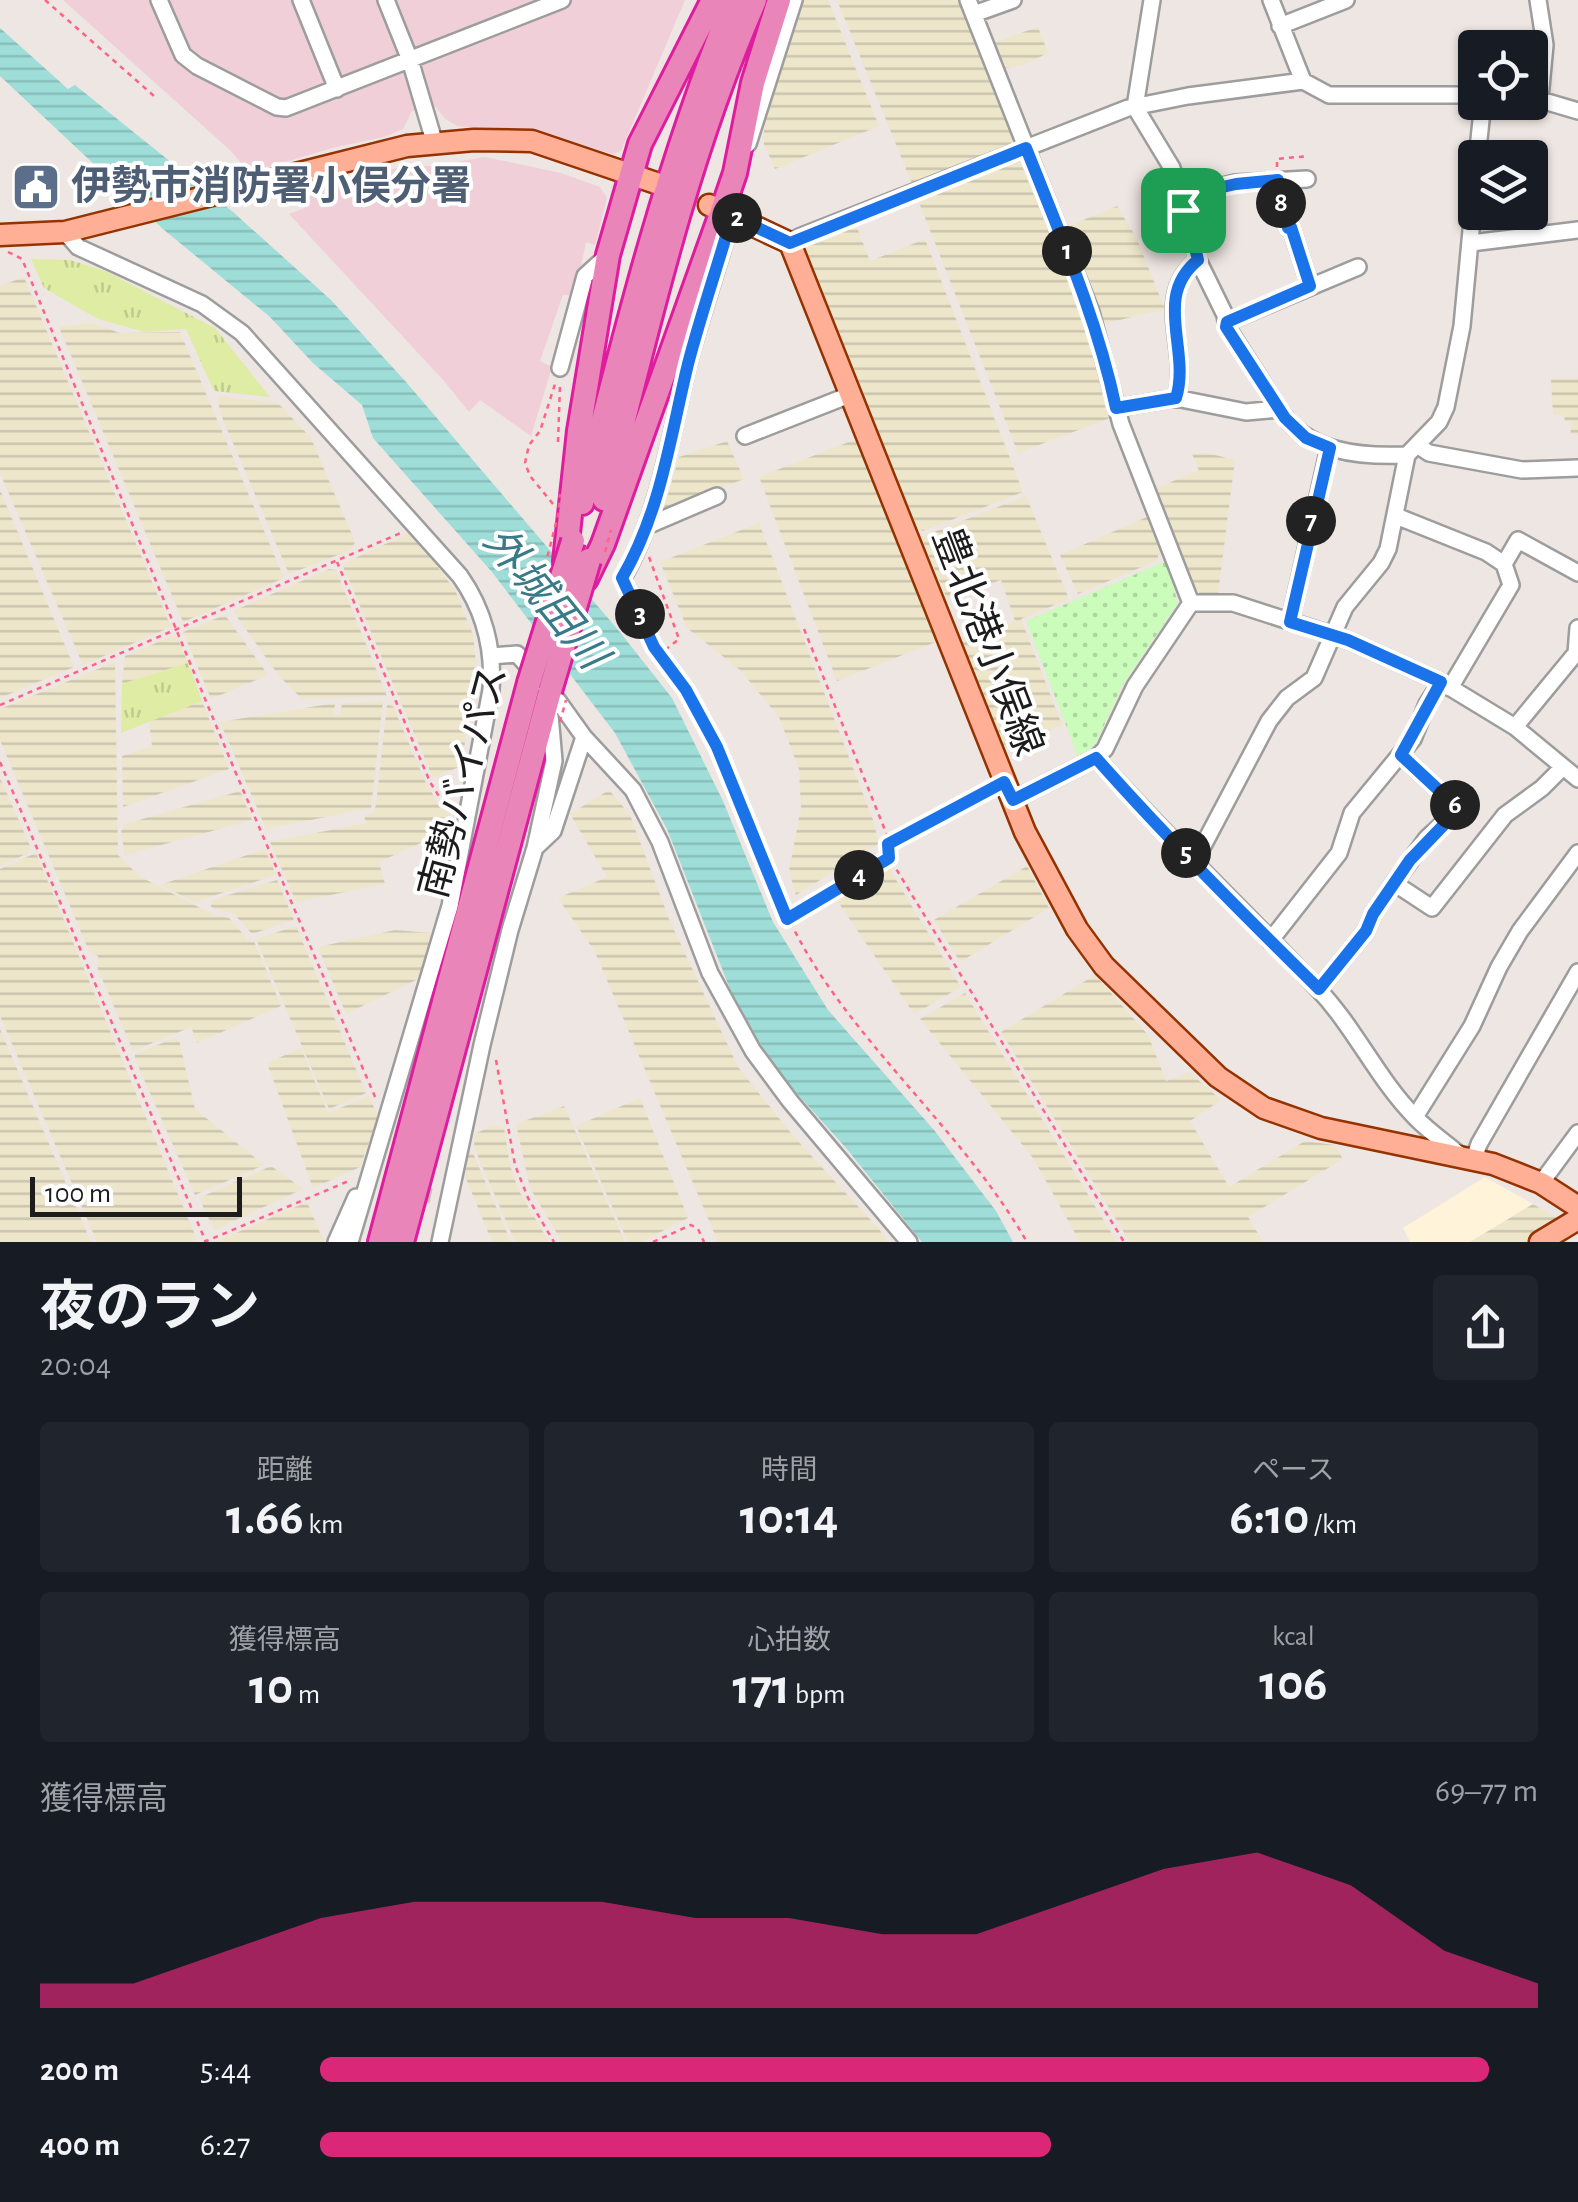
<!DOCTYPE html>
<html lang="ja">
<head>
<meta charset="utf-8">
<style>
  body { margin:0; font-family:"Alegreya Sans","Noto Sans JP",sans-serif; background:#20242c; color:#f1f3f6; height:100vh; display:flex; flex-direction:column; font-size:38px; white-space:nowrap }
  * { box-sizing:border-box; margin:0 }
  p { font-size:32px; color:#9ea1a6 }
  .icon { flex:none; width:55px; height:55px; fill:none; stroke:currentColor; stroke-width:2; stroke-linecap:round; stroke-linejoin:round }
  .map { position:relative; height:1242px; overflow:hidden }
  .panel { display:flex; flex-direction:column; background:#171b24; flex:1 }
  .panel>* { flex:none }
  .buttons { position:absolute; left:1458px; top:30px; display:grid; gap:20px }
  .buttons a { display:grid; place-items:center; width:90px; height:90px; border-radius:10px; background:#171b24; box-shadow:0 2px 8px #0004; font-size:50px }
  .scale { position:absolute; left:30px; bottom:25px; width:212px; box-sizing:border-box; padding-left:10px; border:5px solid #1c1c1c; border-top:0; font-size:28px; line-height:35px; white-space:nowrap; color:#1c1c1c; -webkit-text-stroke:8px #fff; paint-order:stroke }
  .pin { position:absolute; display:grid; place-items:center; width:85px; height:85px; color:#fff; margin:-42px; border-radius:20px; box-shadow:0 5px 15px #0006 }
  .km { position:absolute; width:50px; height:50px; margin:-25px; border-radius:50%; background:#222; color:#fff; font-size:28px; line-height:50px; text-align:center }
  .round { display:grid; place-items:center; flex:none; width:105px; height:105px; border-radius:10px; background:#20242c }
  .headline { display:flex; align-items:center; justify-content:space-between; height:170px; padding:0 40px }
  h1 { font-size:55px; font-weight:700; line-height:75px }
  .stats { display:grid; grid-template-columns:repeat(3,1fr); gap:15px; height:170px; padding:10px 40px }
  .stats div { display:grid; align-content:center; border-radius:10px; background:#20242c; text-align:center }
  .stats b { font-size:50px; font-weight:700 }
  .stats small { font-size:28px; font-weight:400 }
  .stats p { font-size:28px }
  .chart { height:280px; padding:20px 40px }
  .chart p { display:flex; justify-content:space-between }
  .chart svg { width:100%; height:180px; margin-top:10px; fill:#db2777; opacity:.7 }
  ul { padding:0 40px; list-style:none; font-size:32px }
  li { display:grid; grid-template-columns:160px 120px 1fr; align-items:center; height:75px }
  li i { height:25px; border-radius:12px; background:#db2777 }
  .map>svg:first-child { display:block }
</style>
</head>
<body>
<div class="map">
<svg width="1578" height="1242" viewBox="0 0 1578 1242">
  <defs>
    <pattern id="farmland-rules" width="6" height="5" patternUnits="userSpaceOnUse" patternTransform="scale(2.5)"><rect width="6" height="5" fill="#eee6cb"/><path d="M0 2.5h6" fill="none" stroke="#ccc5ae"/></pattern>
    <pattern id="grass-tufts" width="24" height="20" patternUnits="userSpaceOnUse" patternTransform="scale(2.5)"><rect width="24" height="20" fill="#dfeca4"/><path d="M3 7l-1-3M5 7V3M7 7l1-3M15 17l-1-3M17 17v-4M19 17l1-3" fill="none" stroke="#bfca8d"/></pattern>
    <pattern id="park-dots" width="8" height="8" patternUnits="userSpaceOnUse" patternTransform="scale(2.5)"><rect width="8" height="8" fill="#cbfcbb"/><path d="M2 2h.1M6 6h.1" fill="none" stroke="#aed7a0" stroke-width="1.8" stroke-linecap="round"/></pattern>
    <pattern id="water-rules" width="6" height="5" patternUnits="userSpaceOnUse" patternTransform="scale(2.5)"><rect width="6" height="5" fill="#9fded8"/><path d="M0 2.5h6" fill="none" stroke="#88beb9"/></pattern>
  </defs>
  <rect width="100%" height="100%" fill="#eee6e2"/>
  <path fill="#f0cfd9" d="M63 0H685L621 151 613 154 551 136 457 126 445 119 436 107 412 111 403 129 384 137 332 148 249 173 232 152Z
    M485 157 561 173 600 187 607 198 595 245 586 242 575 295H563L540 361 552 367 531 436 480 400 469 412 444 381 289 214 305 208 300 191 406 166H434Z"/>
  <path fill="#fff3da" d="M1485 1177 1533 1204 1470 1242H1410L1403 1228Z"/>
  <path fill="url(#farmland-rules)" d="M804 0H828L879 126 775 169 764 144V126Z
    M837 0H959L1014 139 1010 146 913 186Z
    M1038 27 1048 53 1023 65 1005 68 1000 64 993 43Z
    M1018 159 1024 162 1080 303 1102 374 1110 418 1018 453 918 200Z
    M1117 206 1136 237 1165 309 1103 324 1064 228Z
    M854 220 870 261 925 239 1023 492 923 531 917 529 805 247 809 239Z
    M24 277 171 627 83 665 0 473V286Z
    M91 323 120 333 180 332 284 578 183 622 59 327Z
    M1578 378V435L1571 434 1570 422H1565L1564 415H1553L1551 379Z
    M217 396 278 403 311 438 355 542 351 550 289 574 221 415Z
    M859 438 938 641 837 681 759 477Z
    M727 441 744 479 663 511 679 457Z
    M1207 453 1235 460 1218 594H1201L1194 588 1155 489 1199 470 1192 454Z
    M0 490 74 667 0 698Z
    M1026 496 1069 599 1021 619 1062 725 1002 749 960 643 1015 621 1001 580 947 599 921 537Z
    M1149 516 1163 553 1158 555V560L1078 594 1060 555Z
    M759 523 875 825 878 844 796 895 789 871 801 808 799 769 779 717 740 670 687 628 660 562Z
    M409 533 423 547 456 592 473 635 477 673 461 766 433 778 342 564Z
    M329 569 336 570 387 696 302 699 279 676 233 611Z
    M225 615 268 675 211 699 183 632Z
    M172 636 177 637 188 663 122 684 125 656Z
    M115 662 118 855 139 876 214 915 229 918 250 942 254 941 281 1006 197 1043 191 1027 133 1051 97 967 98 956 89 951 0 740V709Z
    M202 701 229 769 123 807 122 756 152 746 149 721Z
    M383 701 371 808 266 829 220 722 335 703 334 714 340 715 342 703Z
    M387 705 393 706 425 781 439 805 456 820 434 837 379 862 385 884 296 902 270 842 366 823 364 816 374 812 376 804Z
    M0 778 31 848 26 854 0 866Z
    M609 790 630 815 669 919 738 1067 795 1138 879 1229 887 1242H718L595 952 558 898 607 877 570 814Z
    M240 791 252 820 125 855 121 832 125 824Z
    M265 849 276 875 195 902 160 885Z
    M36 853 197 1240 191 1242H97L0 1016V869Z
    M887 865 961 987 914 1014 836 899Z
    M1027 866 1049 908 960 962 934 920Z
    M277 880 294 920 252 934 234 914 211 907 212 900Z
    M296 926 366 1093 329 1109 256 939Z
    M395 930 431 933 422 977 346 1014 318 947Z
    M1095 975 1148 1035 1166 1081 1189 1072 1221 1100 1190 1121 1229 1187 1305 1141 1334 1145 1343 1159 1248 1217 1263 1242H1130L1001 1032Z
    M965 993 1117 1242H1080L1033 1158 920 1019Z
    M0 1029 91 1242H0Z
    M175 1038 179 1040 195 1109 264 1165 195 1195 135 1059V1054Z
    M301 1048 328 1113 369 1096 378 1117 360 1167 313 1188 267 1063Z
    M640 1098 688 1218 641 1242H628L576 1126Z
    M564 1106 625 1242H562L530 1188 516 1124Z
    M493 1125 504 1128 510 1166 519 1191 549 1242H515L474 1147 475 1134Z
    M469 1151 473 1153 511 1242H492L465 1176Z
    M271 1166 303 1189 214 1230 199 1198Z
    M307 1202 324 1242H215Z
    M1533 1204 1560 1220 1527 1242H1470Z"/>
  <path fill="url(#grass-tufts)" d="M31 259 70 260 105 271 215 328 270 397 214 391 186 329 145 332 98 319 44 288Z
    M188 663 202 701 121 733 122 684Z"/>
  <path fill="url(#park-dots)" d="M1166 561 1178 603 1122 686 1096 743 1079 759 1026 621Z"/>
  <path fill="url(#water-rules)" d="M0 28 68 89 75 85 233 212 331 300 406 382 619 631 672 698 723 801 773 922 828 1010 934 1130 996 1211 1013 1242H922L846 1148 775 1069 732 994 667 829 615 733 492 572 373 438 362 405 313 363 270 317 163 229 0 76Z"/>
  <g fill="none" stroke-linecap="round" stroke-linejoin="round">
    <path stroke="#c4beba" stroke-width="15" stroke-dasharray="15 8" stroke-linecap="butt" d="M383 1185 431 1196"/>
    <g stroke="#9d9d9d" stroke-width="20">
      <path id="minor" d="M159 0 183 55 197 66 277 107 286 108 562 0
        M301 0 337 89
        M386 0 410 60 435 144
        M968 0 1091 312 1121 424 1191 603
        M1152 0 1135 107 1172 168 1198 260 1225 315 1227 327 1279 409
        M1271 0 1303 81
        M1538 0 1545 45 1540 98
        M974 14 1013 0
        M1280 26 1346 0
        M1534 98 1578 111
        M748 144 794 0
        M1477 158 1483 102
        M1278 181 1288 228 1291 227 1310 286
        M1181 196 1235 183 1307 179
        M65 232 78 247 202 304 242 333 460 576C484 610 494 650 491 690L450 906 350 1242
        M790 243 799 237 1128 108 1188 96 1303 81 1329 95H1475
        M1471 243 1578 230
        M1227 322 1358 267
        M560 368 585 276 608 255
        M1176 398C1191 351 1151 297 1198 260
        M1116 408 1176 398 1246 412 1279 409C1307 453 1360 457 1407 455
        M745 436 852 394
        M1417 445 1429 453 1522 470 1578 468
        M1396 516 1486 552 1504 564
        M649 525 717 496
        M623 578C660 511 670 438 688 364 701 314 719 265 732 215
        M1191 603H1233L1348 640 1441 682 1515 727 1578 779
        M1290 622 1329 448
        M491 656 517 654 556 698 584 737 633 790 660 842 710 973 753 1051 790 1101 909 1242
        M1450 688 1511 585 1504 564 1518 540 1578 573
        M1515 727 1576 653 1578 628
        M1096 758C1167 838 1245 911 1318 989 1355 1028 1377 1078 1414 1116 1428 1131 1446 1143 1461 1156
        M1013 800 1096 758 1105 749 1135 686 1191 603
        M535 848 553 831 584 737
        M1195 861 1269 721 1287 698 1314 678 1345 607 1381 563 1388 549 1407 455 1439 422 1446 407 1462 326 1475 188
        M1394 883 1427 838 1459 809 1401 755
        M1270 941 1339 853 1352 813 1413 739 1427 704 1441 682
        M1319 989 1366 931 1373 914 1394 883 1432 908 1505 815 1542 788 1563 767
        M1415 1117 1472 1026 1499 967 1520 931 1578 853
        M1474 1159 1479 1144 1578 972
        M1541 1183 1578 1133
        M336 1242 356 1197
        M440 1242 482 1045 510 930 535 848 554 761 550 715"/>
    </g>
    <g stroke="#953300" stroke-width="25">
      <path id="major" d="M709 205 790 243 1025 832 1077 929 1104 966 1218 1077 1264 1108 1321 1128 1493 1164 1541 1183 1578 1207
        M0 235 65 232 407 146 474 140 532 141 656 183
        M1540 1242 1578 1219"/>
    </g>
    <g stroke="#df1c9f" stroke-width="28">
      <path id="highway" d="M604 499C647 330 685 160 755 0
        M582 503C625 333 667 163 734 0
        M565 561 579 431 608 255 640 144 713 0
        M586 579 603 544 722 211 735 173 753 83 779 0
        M380 1242 529 683
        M402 1242 550 691"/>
    </g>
    <path stroke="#ff6285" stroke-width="2.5" stroke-dasharray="5 5" stroke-linecap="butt" d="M45 0 154 96
      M1277 167V159L1308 156
      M8 252 22 259 235 771 376 1099
      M558 442 560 385
      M553 504 530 476 525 463 529 445 540 431 555 384
      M649 557 679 639 660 654
      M337 562 430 782 445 806 453 812
      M629 591C640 613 648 640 662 660 683 690 702 715 718 750 752 824 773 902 818 971 881 1067 969 1142 1027 1242
      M804 629 889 840 887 854 1124 1242
      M0 705 403 532
      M0 762 206 1242
      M890 844 988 791
      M788 919 888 858
      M496 1060 515 1165 528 1198 554 1242
      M204 1242 351 1180
      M653 1242 691 1225 698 1229 704 1242"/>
    <use href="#minor" stroke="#fff" stroke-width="15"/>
    <use href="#major" stroke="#ffaf96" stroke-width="20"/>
    <use href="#highway" stroke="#ea85b9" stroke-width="22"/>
    <g stroke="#df1c9f" stroke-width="28" stroke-linecap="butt">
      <path id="highway-bridge" d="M529 683 573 541
        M550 691 589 560"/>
    </g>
    <path stroke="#ff6285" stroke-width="2.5" stroke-dasharray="5 5" stroke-linecap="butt" d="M605 552 611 530
      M545 566 558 515 560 494
      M560 722 566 700"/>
    <use href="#highway-bridge" stroke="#ea85b9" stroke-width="22"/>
  </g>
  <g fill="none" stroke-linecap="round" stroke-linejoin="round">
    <g stroke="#fff" stroke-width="20">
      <path id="route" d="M1026 148C1060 234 1097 318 1116 408L1176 398C1191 350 1152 297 1198 260L1182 196 1236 184 1278 180 1288 228 1291 227 1310 286 1227 322 1226 327 1285 418 1306 438 1330 448 1290 622 1348 640 1441 682 1401 755 1459 809 1410 860 1373 914 1366 931 1319 989C1243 914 1167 838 1096 758L1013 800 1004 782 888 844 889 858 787 919 717 747 686 690 654 647 622 578C661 511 670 438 688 364 701 314 718 265 732 216L790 243Z"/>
    </g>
    <use href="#route" stroke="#1a73e8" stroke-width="12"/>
  </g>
  <defs>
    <g id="civic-square" transform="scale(2.5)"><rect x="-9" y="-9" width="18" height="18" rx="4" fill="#5c6f8a" stroke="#fff"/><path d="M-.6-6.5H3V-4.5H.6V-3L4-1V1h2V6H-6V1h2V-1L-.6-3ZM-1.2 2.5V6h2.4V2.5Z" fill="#fff"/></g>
  </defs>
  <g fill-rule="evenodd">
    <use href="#civic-square" x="36" y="187"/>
  </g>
  <g text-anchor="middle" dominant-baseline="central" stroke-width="8" stroke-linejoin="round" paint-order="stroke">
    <g font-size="40" font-weight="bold" fill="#4e5e75" stroke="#fff" text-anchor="start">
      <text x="71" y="187">伊勢市消防署小俣分署</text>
    </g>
    <g font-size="40" fill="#1c1c1c" stroke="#fff">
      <text transform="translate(987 642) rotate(69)">豊北港小俣線</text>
      <text transform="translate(464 782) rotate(-75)">南勢バイパス</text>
    </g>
    <g font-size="42" font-style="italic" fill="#387a88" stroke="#fff">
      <text transform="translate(545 598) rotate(51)">外城田川</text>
    </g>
  </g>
</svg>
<div class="buttons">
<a><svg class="icon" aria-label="locate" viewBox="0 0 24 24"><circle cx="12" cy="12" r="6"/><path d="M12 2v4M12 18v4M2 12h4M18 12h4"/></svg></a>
<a><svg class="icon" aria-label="layers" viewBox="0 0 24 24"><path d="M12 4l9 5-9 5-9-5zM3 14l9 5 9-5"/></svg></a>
</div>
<div class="scale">100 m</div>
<div class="pin" style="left:1183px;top:210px;background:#1e9e55"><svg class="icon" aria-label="arrive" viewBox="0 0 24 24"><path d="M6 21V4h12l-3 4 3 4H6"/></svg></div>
<b class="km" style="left:1067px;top:251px">1</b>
<b class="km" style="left:737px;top:218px">2</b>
<b class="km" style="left:640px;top:614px">3</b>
<b class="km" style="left:859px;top:875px">4</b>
<b class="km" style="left:1186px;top:853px">5</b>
<b class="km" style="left:1455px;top:805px">6</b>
<b class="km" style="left:1311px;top:521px">7</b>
<b class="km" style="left:1281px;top:203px">8</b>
</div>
<section class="panel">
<div class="headline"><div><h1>夜のラン</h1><p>20:04</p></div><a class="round"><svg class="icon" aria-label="share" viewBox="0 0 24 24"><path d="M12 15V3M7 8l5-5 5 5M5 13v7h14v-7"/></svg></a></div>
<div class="stats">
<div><p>距離</p><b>1.66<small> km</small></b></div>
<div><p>時間</p><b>10:14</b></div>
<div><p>ペース</p><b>6:10<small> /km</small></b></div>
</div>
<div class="stats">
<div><p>獲得標高</p><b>10<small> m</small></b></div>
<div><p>心拍数</p><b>171<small> bpm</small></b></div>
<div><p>kcal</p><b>106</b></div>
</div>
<div class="chart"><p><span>獲得標高</span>69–77 m</p>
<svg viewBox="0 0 160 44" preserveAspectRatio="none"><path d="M0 44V38L10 38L20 30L30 22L40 18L50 18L60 18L70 22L80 22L90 26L100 26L110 18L120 10L130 6L140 14L150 30L160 38V44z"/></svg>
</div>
<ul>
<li><b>200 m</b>5:44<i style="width:96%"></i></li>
<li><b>400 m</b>6:27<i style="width:60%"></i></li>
</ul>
</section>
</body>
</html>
